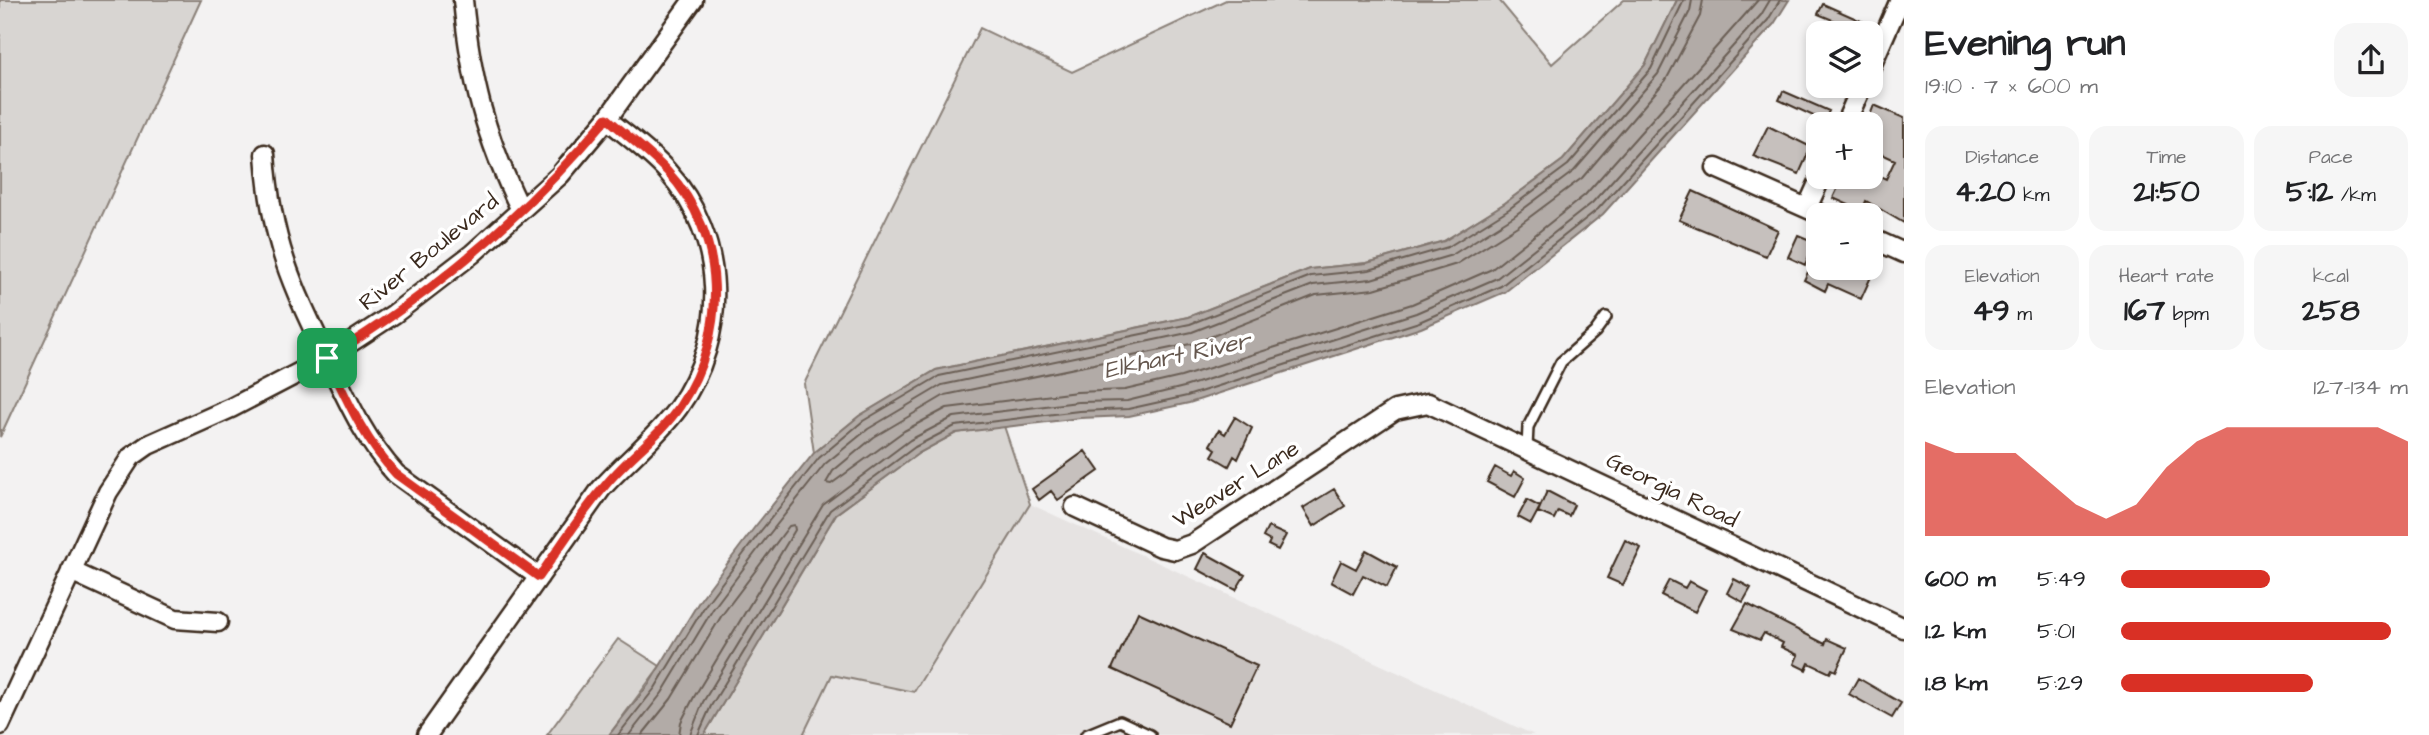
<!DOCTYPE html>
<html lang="en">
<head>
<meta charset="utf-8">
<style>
  body { margin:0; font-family:"Architects Daughter",sans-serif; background:#f6f6f6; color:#202124; height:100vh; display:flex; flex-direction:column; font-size:26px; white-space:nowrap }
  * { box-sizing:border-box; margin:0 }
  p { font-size:23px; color:#757577 }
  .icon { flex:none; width:38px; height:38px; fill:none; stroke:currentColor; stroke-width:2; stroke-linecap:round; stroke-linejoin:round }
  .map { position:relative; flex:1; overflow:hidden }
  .drawer { display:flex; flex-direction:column; background:#fff; width:525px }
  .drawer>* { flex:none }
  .controls { position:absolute; left:1806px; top:21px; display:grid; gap:14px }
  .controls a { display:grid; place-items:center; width:77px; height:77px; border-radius:14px; background:#fff; box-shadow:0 4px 10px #0003; font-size:35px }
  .pin { position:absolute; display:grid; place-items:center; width:60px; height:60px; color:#fff; margin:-30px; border-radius:14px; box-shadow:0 4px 10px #0006 }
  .round { display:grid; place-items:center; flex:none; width:74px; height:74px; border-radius:21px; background:#f6f6f6 }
  .headline { display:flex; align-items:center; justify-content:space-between; height:119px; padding:0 21px }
  h1 { font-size:38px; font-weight:700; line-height:52px }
  .metrics { display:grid; grid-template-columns:repeat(3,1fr); gap:10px; height:119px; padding:7px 21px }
  .metrics div { display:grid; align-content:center; border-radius:18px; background:#f6f6f6; text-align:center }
  .metrics b { font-size:30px; font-weight:700 }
  .metrics small { font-size:19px; font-weight:400 }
  .metrics p { font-size:19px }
  .chart { height:196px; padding:14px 21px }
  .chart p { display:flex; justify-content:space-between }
  .chart svg { width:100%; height:126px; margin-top:7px; fill:#d93025; opacity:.7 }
  ul { padding:0 21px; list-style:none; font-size:23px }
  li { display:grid; grid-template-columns:112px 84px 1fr; align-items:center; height:52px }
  li i { height:18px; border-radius:9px; background:#d93025 }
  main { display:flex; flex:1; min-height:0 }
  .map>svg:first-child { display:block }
</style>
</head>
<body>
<main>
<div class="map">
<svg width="1904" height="735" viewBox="0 0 1904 735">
  <rect width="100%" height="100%" fill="#f3f2f2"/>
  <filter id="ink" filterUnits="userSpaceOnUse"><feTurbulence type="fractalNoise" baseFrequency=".0143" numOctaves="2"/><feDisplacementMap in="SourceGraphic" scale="14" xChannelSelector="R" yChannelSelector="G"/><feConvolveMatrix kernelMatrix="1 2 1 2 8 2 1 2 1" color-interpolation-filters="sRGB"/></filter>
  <g filter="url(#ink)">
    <path fill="#e6e3e2" d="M1030 504 1534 735H803L832 675 914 691Z"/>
    <path fill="#d8d5d2" stroke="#8a8078" stroke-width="2" d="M0 0H201L0 437Z
      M1226 0H1499L1552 64 1624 0H1677L1645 65 1563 160 1505 203 1444 241 1367 263 1310 269 1188 317 936 370 859 416 814 453 804 384 980 28 1072 72Z
      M1004 426 1030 504 914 692 832 675 803 735H704L836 514 919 453 956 433Z
      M618 639 660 666 609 735H547Z"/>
    <path fill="#b2aba7" stroke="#827770" stroke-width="2" d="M1677 0H1789L1774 24 1603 214 1505 292 1421 328 1189 403 1129 416 1080 418 956 433 919 453 836 514 704 735H609L649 684 700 600 754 528 814 453 859 416 936 370 1188 317 1310 269 1367 263 1444 241 1505 203 1563 160 1645 65Z"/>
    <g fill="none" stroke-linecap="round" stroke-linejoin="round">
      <path stroke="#6b5e55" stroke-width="2" d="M1703 0 1700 16 1666 80 1582 178 1519 225 1457 264 1374 289 1316 295 1195 343 945 395 874 437 833 471 826 483 831 484 904 431 947 408 1077 392 1125 390 1181 377 1412 304 1492 269 1585 195 1758 0
        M618 735 655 688 706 604 760 532 819 458 863 421 939 376 1190 324 1311 276 1369 270 1448 247 1509 209 1568 165 1651 69 1684 0
        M629 735 662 693 713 609 767 537 825 464 868 429 942 385 1192 332 1313 285 1371 279 1452 255 1514 216 1574 171 1658 74 1690 11 1692 0
        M642 735 671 699 722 615 789 526 794 525 795 530 694 697 681 722 679 735
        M690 735 703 702 823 505 910 440 954 417 1078 402 1127 401 1184 387 1416 313 1497 278 1592 203 1761 15 1770 0
        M698 735 711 706 830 510 915 447 955 426 1079 411 1128 409 1187 396 1419 322 1501 286 1598 209 1768 20 1780 0"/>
    </g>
    <path fill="#c6c0bd" stroke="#3b2a1e" stroke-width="2" d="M1823 4 1868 24 1864 33 1818 14Z
      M1783 91 1829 111 1824 121 1779 100Z
      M1874 105 1904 118V223L1866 201 1862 211 1833 198 1843 177H1871V172L1886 179 1895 160 1871 149V113Z
      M1768 126 1811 147 1799 174 1753 156Z
      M1693 191 1778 230 1766 256 1679 220Z
      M1798 235 1815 242 1805 265 1788 257Z
      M1810 268H1875L1861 299 1828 284 1825 291 1804 280Z
      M1235 417 1252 428 1238 459 1234 456 1229 466 1212 456 1216 449 1210 445 1219 430 1225 434Z
      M1085 451 1099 471 1058 500 1051 491 1039 500 1032 489Z
      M1495 467 1511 476 1514 471 1525 478 1515 497 1487 482Z
      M1334 489 1345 506 1314 526 1303 508Z
      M1547 491 1574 505 1569 516 1558 511 1554 519 1538 512Z
      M1527 500 1540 507 1531 524 1518 517Z
      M1268 527 1286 535 1278 550 1268 545 1270 541 1263 537Z
      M1625 540 1641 548 1623 585 1607 578Z
      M1366 550 1397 567 1387 587 1363 575 1353 594 1331 582 1341 561 1356 569Z
      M1205 553 1245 575 1236 590 1197 569Z
      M1734 579 1751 588 1743 602 1727 593Z
      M1669 580 1685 588 1689 581 1706 590 1695 612 1661 595Z
      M1747 604 1825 644 1827 639 1847 648 1836 671 1832 669 1830 673 1809 663 1806 670 1794 664 1798 655 1781 647 1783 643 1764 633 1760 640 1733 629Z
      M1138 612 1257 666 1230 723 1112 669Z
      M1858 678 1901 703 1892 718 1849 694Z"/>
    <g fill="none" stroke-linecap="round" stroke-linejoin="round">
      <g stroke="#3b2a1e" stroke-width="14">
        <path id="service" d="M1527 448 1528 427 1561 362 1595 332 1606 317
          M1086 735 1120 721 1150 735"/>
      </g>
      <g stroke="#3b2a1e" stroke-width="23">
        <path id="minor" d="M463 0C471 81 485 137 521 210
          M1871 66 1900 0
          M1845 124 1862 86
          M265 154C271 243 292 285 330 364 349 404 366 441 396 474L539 577
          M1716 168 1822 215
          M1807 208 1821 177
          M1871 238 1904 253
          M1075 507 1161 547 1175 550 1192 544 1395 410 1428 403 1904 628
          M71 571 175 619 218 622
          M0 725 108 492 131 457 148 445 231 408 327 358 394 314 472 254 560 175 607 119 693 0
          M427 735 601 489C626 461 656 438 678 408 729 337 727 237 667 171 650 152 627 136 607 119"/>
      </g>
      <use href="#service" stroke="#fff" stroke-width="9"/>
      <use href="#minor" stroke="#fff" stroke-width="18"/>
    </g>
  </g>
  <g fill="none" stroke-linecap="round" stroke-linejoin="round" filter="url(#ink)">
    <g stroke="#fff" stroke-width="14">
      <path id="route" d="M607 118C627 136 649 152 667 171 728 236 728 334 680 406 659 437 627 458 604 487 580 515 560 547 539 577L396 474C364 440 347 400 327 358 433 294 527 214 607 118Z"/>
    </g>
    <use href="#route" stroke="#d93025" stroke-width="9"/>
  </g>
  <g text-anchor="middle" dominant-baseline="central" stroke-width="7" stroke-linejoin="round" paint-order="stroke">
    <g font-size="23" fill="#3b2a1e" stroke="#fff">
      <text transform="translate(429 252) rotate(-39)">River Boulevard</text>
      <text transform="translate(1236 484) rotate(-32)">Weaver Lane</text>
      <text transform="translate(1672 490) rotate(26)">Georgia Road</text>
    </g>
    <g font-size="24" font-style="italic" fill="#65574e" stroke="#fff">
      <text transform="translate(1177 356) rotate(-12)">Elkhart River</text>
    </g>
  </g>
</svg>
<div class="controls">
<a><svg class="icon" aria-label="layers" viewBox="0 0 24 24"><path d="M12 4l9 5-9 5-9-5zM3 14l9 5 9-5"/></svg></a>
<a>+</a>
<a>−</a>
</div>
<div class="pin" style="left:327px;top:358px;background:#1e9e55"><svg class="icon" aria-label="arrive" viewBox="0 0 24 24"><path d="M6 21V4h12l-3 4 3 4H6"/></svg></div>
</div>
<section class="drawer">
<div class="headline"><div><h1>Evening run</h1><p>19:10 · 7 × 600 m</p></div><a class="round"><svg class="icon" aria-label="share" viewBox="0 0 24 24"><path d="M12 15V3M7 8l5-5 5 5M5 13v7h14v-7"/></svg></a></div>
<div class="metrics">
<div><p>Distance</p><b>4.20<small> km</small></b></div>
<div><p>Time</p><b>21:50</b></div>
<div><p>Pace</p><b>5:12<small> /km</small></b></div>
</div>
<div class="metrics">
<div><p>Elevation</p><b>49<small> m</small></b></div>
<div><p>Heart rate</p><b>167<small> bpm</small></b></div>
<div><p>kcal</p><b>258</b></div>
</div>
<div class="chart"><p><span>Elevation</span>127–134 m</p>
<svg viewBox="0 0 160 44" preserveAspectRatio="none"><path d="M0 44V11L10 15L20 15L30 15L40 24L50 33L60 38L70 33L80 20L90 11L100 6L110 6L120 6L130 6L140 6L150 6L160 11V44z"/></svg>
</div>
<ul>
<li><b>600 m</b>5:49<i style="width:52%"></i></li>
<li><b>1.2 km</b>5:01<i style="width:94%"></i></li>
<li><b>1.8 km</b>5:29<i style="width:67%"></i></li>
</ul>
</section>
</main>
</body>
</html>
